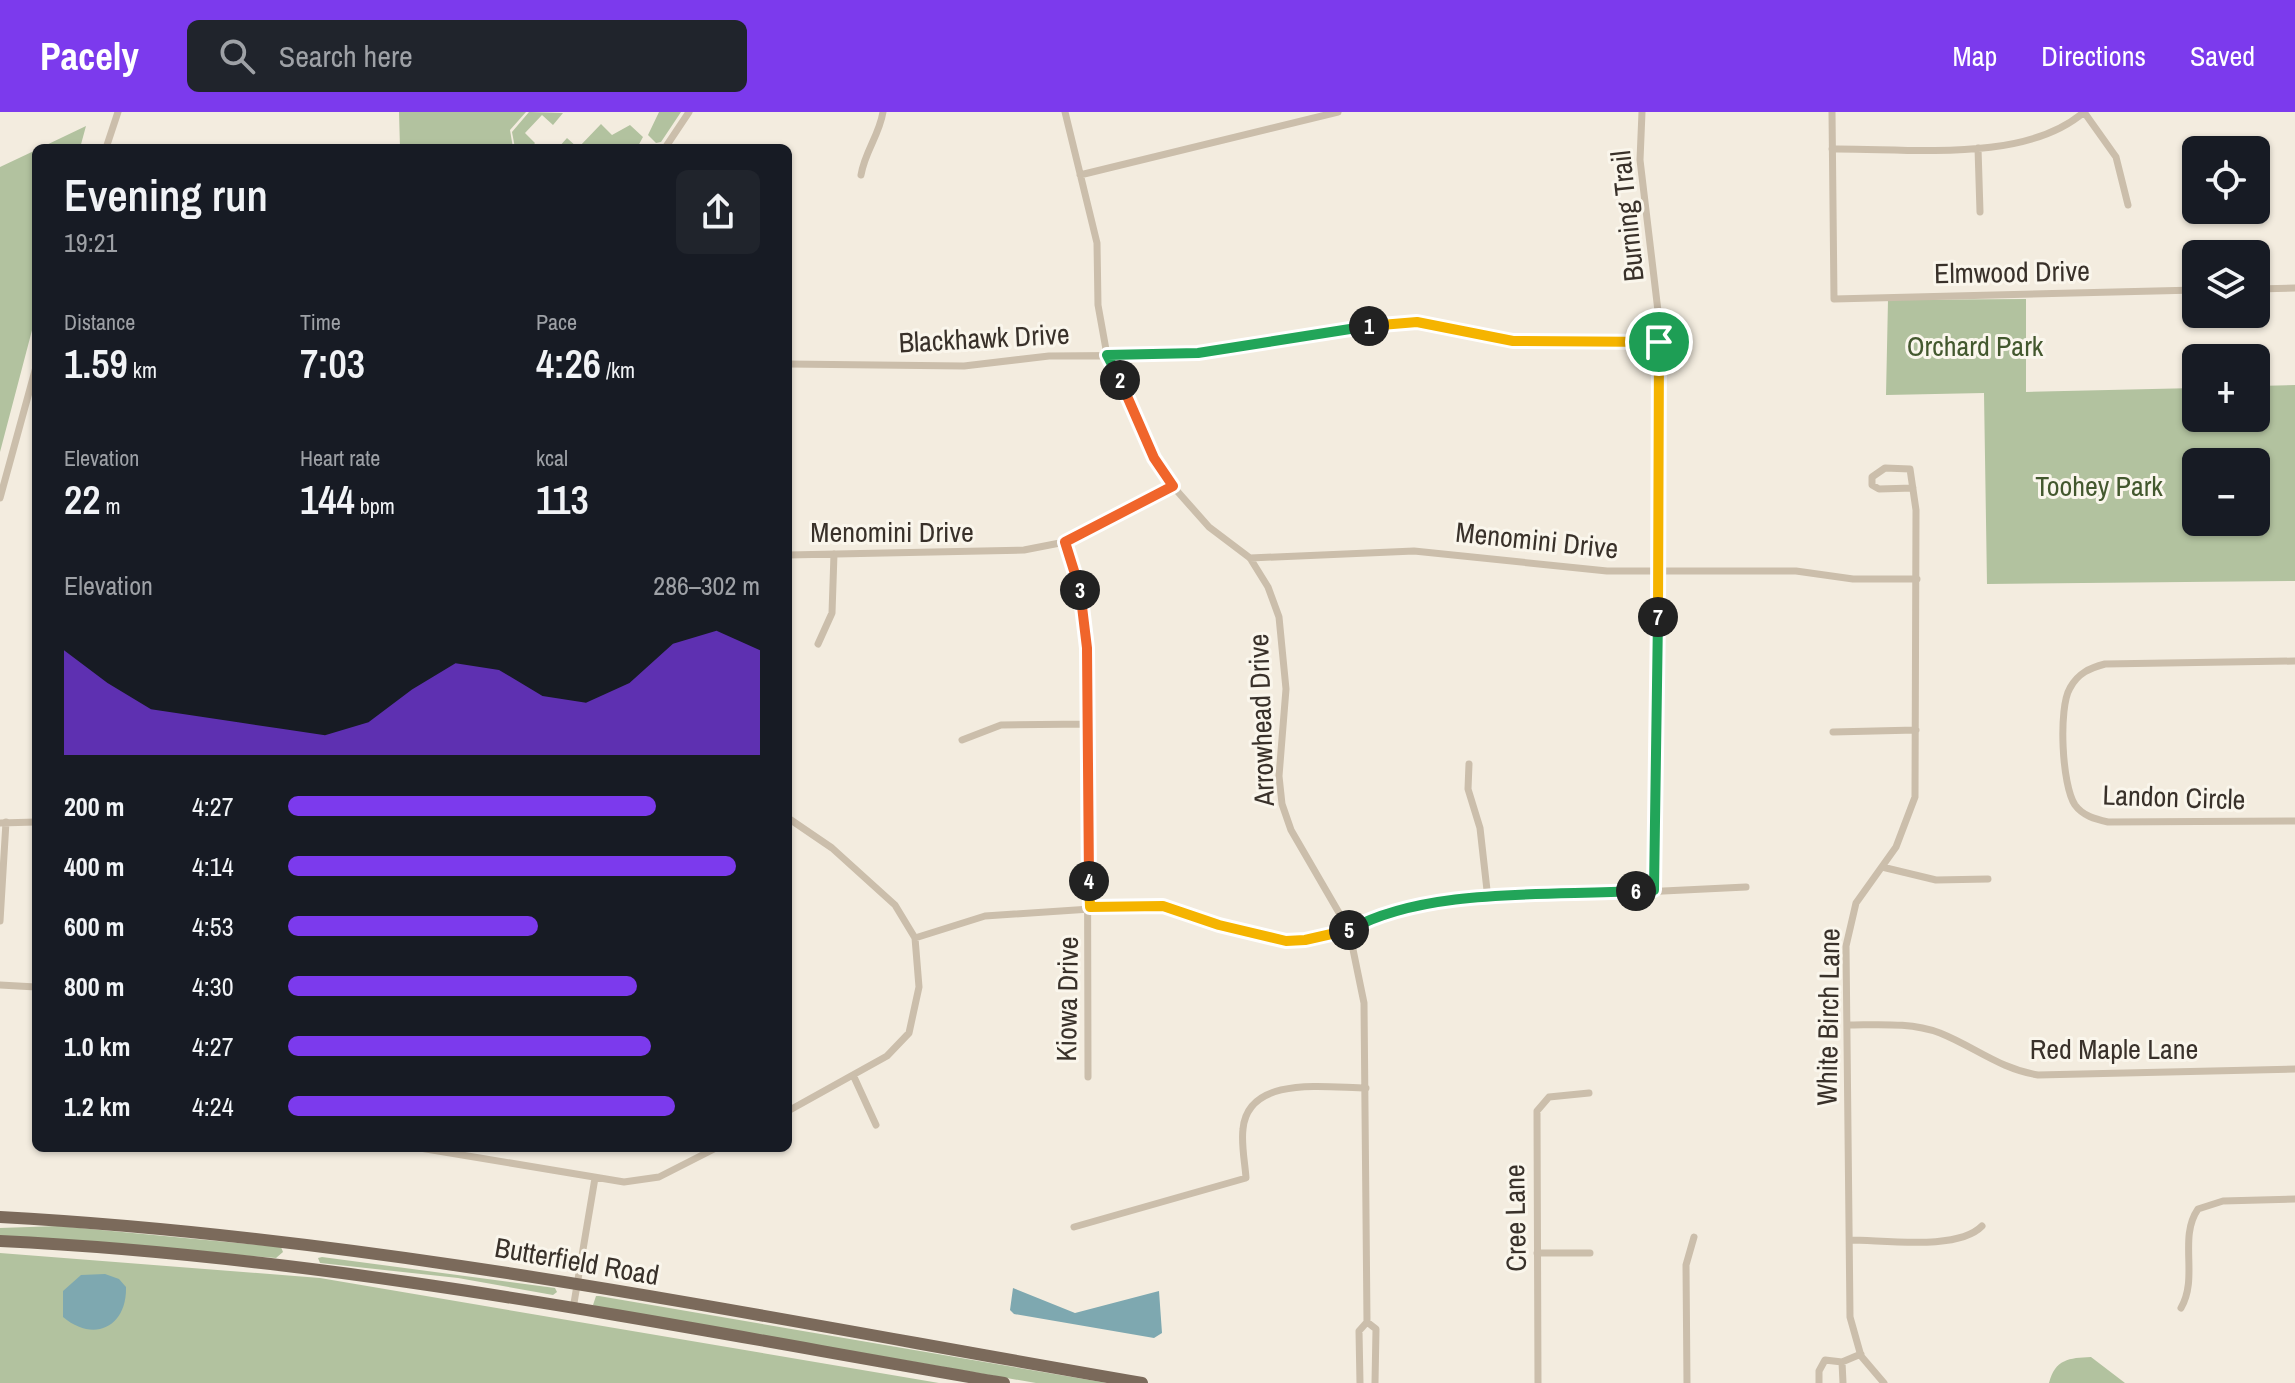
<!DOCTYPE html>
<html lang="en">
<head>
<meta charset="utf-8">
<style>
  body { margin:0; font-family:"Archivo Narrow",sans-serif; background:#20242c; color:#f1f3f6; height:100vh; display:flex; flex-direction:column; font-size:30px; white-space:nowrap }
  * { box-sizing:border-box; margin:0 }
  p { font-size:26px; color:#9ea1a6 }
  .icon { flex:none; width:44px; height:44px; fill:none; stroke:currentColor; stroke-width:2; stroke-linecap:round; stroke-linejoin:round }
  .map { position:relative; flex:1; overflow:hidden }
  .side { position:absolute; left:32px; top:32px; width:760px; height:1008px; display:flex; flex-direction:column; background:#171b24; border-radius:12px; box-shadow:0 2px 6px #0004 }
  .side>* { flex:none }
  .tools { position:absolute; left:2182px; top:24px; display:grid; gap:16px }
  .tools a { display:grid; place-items:center; width:88px; height:88px; border-radius:12px; background:#171b24; box-shadow:0 2px 6px #0004; font-size:40px }
  .pin { position:absolute; display:grid; place-items:center; width:68px; height:68px; color:#fff; margin:-34px; border:4px solid #fff; border-radius:50%; box-shadow:0 2px 8px #0007 }
  .km { position:absolute; width:40px; height:40px; margin:-20px; border-radius:50%; background:#222; color:#fff; font-size:22px; line-height:40px; text-align:center }
  .round { display:grid; place-items:center; flex:none; width:84px; height:84px; border-radius:12px; background:#20242c }
  .summary { display:flex; align-items:center; justify-content:space-between; height:136px; padding:0 32px }
  h1 { font-size:44px; font-weight:600; line-height:60px }
  .metrics { display:grid; grid-template-columns:repeat(3,1fr); gap:12px; height:136px; padding:8px 32px }
  .metrics div { display:grid; align-content:center }
  .metrics b { font-size:40px; font-weight:600 }
  .metrics small { font-size:22px; font-weight:400 }
  .metrics p { font-size:22px }
  .chart { height:224px; padding:16px 32px }
  .chart p { display:flex; justify-content:space-between }
  .chart svg { width:100%; height:144px; margin-top:8px; fill:#7c3aed; opacity:.7 }
  ul { padding:0 32px; list-style:none; font-size:26px }
  li { display:grid; grid-template-columns:128px 96px 1fr; align-items:center; height:60px }
  li i { height:20px; border-radius:10px; background:#7c3aed }
  header { display:flex; align-items:center; gap:48px; box-sizing:border-box; height:112px; padding:0 40px; background:#7c3aed; color:#fff }
  header strong { font-size:38px }
  nav { display:flex; gap:44px; margin-inline-start:auto; font-size:28px }
  .search { width:560px; height:72px; background:#20242c; display:flex; align-items:center; gap:20px; box-sizing:border-box; padding:0 28px; border-radius:12px; color:#9ea1a6; font-size:30px }
  .map>svg:first-child { display:block }
</style>
</head>
<body>
<header>
<strong>Pacely</strong>
<div class="search"><svg class="icon" aria-label="search" viewBox="0 0 24 24"><circle cx="10" cy="10" r="6"/><path d="M15 15l6 6"/></svg>Search here</div>
<nav><a>Map</a><a>Directions</a><a>Saved</a></nav>
</header>
<div class="map">
<svg width="2295" height="1271" viewBox="0 0 2295 1271">
  <rect width="100%" height="100%" fill="#f3ecdf"/>
  <path fill="#b2c29f" fill-rule="evenodd" d="M399 0H526L510 18 513 36H400Z
    M529 0 563 1 553 13 542 3 525 21 535 31 531 36H515L512 20Z
    M659 0H681L661 30 656 31 648 23Z
    M601 12 612 23 630 13 643 25 637 36H558L567 26 578 36Z
    M86 14 80 36H40Z
    M36 38V203L0 340V55Z
    M2026 187V280L2196 276V306H2256V274L2295 273V469L1987 472 1984 281 1886 283 1888 188ZM2196 350H2256V410H2196Z
    M59 1114 281 1135 283 1140 276 1146 0 1124V1116Z
    M0 1141 320 1166 939 1271H0Z
    M322 1145 555 1176 557 1180 553 1183 458 1166 320 1151 318 1146Z
    M596 1184H599L1107 1271H1036L597 1195 593 1193Z
    M2091 1245 2125 1271H2049C2055 1247 2069 1246 2091 1245Z"/>
  <path fill="#7ea8b0" d="M105 1162 119 1167 126 1175C127 1215 94 1231 63 1205V1179L81 1163Z
    M1013 1176 1075 1201 1159 1179 1162 1221 1154 1226 1014 1202 1010 1198Z"/>
  <g fill="none" stroke-linecap="round" stroke-linejoin="round">
    <path stroke="#cbbeab" stroke-width="7" d="M1065 0 1097 131 1098 193 1107 243 1162 362 1209 415 1250 446 1268 475 1279 505 1286 577 1279 664 1282 692 1291 718 1349 818 1364 891 1367 1210 1359 1219 1360 1271
      M1642 0 1640 48 1658 199 1654 778
      M1832 0 1834 187 2196 178
      M2084 0 2116 45 2128 93
      M106 36 118 0
      M665 36 689 0
      M1978 36 1980 100
      M1832 37C1908 36 2024 52 2084 0
      M861 63C865 39 879 24 883 0
      M1080 63 1338 0
      M2256 177 2295 176
      M788 252 964 254 1049 244 1175 243 1404 210 1513 229 1659 230
      M0 386 36 255
      M1065 430 1081 480 1087 536 1088 965
      M788 443 1024 438 1065 430 1173 374
      M1250 446 1414 439 1607 459H1796L1853 467H1917
      M818 532 832 501 834 442
      M2295 549 2105 552C2090 556 2078 561 2070 576 2058 596 2062 674 2075 693 2083 704 2095 707 2108 710L2295 709
      M1833 620 1916 618
      M962 628 1001 613 1088 612
      M1469 652 1468 677 1480 716 1488 787
      M788 706 832 736 895 793 915 826 919 875 909 921 887 944 788 999
      M0 711 36 710
      M1882 755 1936 768 1988 767
      M0 809 6 710
      M915 826 985 804 1150 793 1171 796 1238 818 1295 829 1349 818 1377 803 1436 790 1746 775
      M0 873 36 875
      M1847 913C1878 913 1910 910 1940 921 1975 935 2000 957 2038 963L2295 957
      M854 965 876 1013
      M420 1036 624 1070 659 1065 716 1036
      M1074 1115 1246 1066C1245 1051 1241 1032 1243 1017 1248 962 1329 976 1366 976
      M1850 1128C1884 1128 1958 1139 1982 1114
      M1537 1141H1590
      M2181 1196C2199 1165 2178 1126 2198 1097L2223 1089 2295 1087
      M573 1197 595 1066
      M1367 1210 1376 1217 1375 1271
      M1842 1250 1843 1271
      M1538 1271 1537 999 1549 985 1589 981
      M1687 1271 1686 1153 1694 1125
      M1819 1271V1259L1825 1248 1842 1250 1861 1242
      M1884 1271 1861 1244 1850 1205 1846 834 1856 791 1896 735 1915 685 1916 398 1910 357 1885 356 1872 365V373L1879 377 1913 376"/>
    <path stroke="#7b6a5b" stroke-width="12" d="M0 1105C385 1126 764 1206 1142 1271
      M0 1129C338 1145 671 1214 1004 1271"/>
  </g>
  <g fill="none" stroke-linecap="round" stroke-linejoin="round">
    <g stroke="#fff" stroke-width="16">
      <path id="split-1" d="M1369 214 1417 210 1513 229 1659 230"/>
    </g>
    <g stroke="#fff" stroke-width="16">
      <path id="split-2" d="M1120 268 1107 243 1198 241 1369 214"/>
    </g>
    <g stroke="#fff" stroke-width="16">
      <path id="split-3" d="M1080 478 1065 430 1173 374 1154 346 1120 268"/>
    </g>
    <g stroke="#fff" stroke-width="16">
      <path id="split-4" d="M1080 478 1087 536 1089 769"/>
    </g>
    <g stroke="#fff" stroke-width="16">
      <path id="split-5" d="M1089 769 1090 795 1163 794 1219 813 1286 829 1305 828 1349 818"/>
    </g>
    <g stroke="#fff" stroke-width="16">
      <path id="split-6" d="M1349 818C1426 775 1548 784 1636 779"/>
    </g>
    <g stroke="#fff" stroke-width="16">
      <path id="split-7" d="M1636 779 1654 778 1658 505"/>
    </g>
    <g stroke="#fff" stroke-width="16">
      <path id="split-8" d="M1658 505 1659 230"/>
    </g>
    <use href="#split-1" stroke="#f5b400" stroke-width="10"/>
    <use href="#split-2" stroke="#22a559" stroke-width="10"/>
    <use href="#split-3" stroke="#f0652b" stroke-width="10"/>
    <use href="#split-4" stroke="#f0652b" stroke-width="10"/>
    <use href="#split-5" stroke="#f5b400" stroke-width="10"/>
    <use href="#split-6" stroke="#22a559" stroke-width="10"/>
    <use href="#split-7" stroke="#22a559" stroke-width="10"/>
    <use href="#split-8" stroke="#f5b400" stroke-width="10"/>
  </g>
  <g text-anchor="middle" dominant-baseline="central" stroke-width="6" stroke-linejoin="round" paint-order="stroke">
    <g font-size="28" fill="#39312a" stroke="#faf6ec">
      <text transform="translate(1627 104) rotate(-96)">Burning Trail</text>
      <text transform="translate(2012 160) rotate(-1)">Elmwood Drive</text>
      <text transform="translate(984 226) rotate(-3)">Blackhawk Drive</text>
      <text x="892" y="420">Menomini Drive</text>
      <text transform="translate(1537 428) rotate(6)">Menomini Drive</text>
      <text transform="translate(1261 608) rotate(-92)">Arrowhead Drive</text>
      <text transform="translate(2174 685) rotate(2)">Landon Circle</text>
      <text transform="translate(1067 887) rotate(-89)">Kiowa Drive</text>
      <text transform="translate(1828 905) rotate(-89)">White Birch Lane</text>
      <text x="2114" y="937">Red Maple Lane</text>
      <text transform="translate(1515 1106) rotate(-91)">Cree Lane</text>
      <text transform="translate(577 1149) rotate(10)">Butterfield Road</text>
    </g>
    <g font-size="28" fill="#43582e" stroke="#faf6ec">
      <text x="1975" y="234">Orchard Park</text>
      <text x="2099" y="374">Toohey Park</text>
    </g>
  </g>
</svg>
<div class="tools">
<a><svg class="icon" aria-label="locate" viewBox="0 0 24 24"><circle cx="12" cy="12" r="6"/><path d="M12 2v4M12 18v4M2 12h4M18 12h4"/></svg></a>
<a><svg class="icon" aria-label="layers" viewBox="0 0 24 24"><path d="M12 4l9 5-9 5-9-5zM3 14l9 5 9-5"/></svg></a>
<a>+</a>
<a>−</a>
</div>
<div class="pin" style="left:1659px;top:230px;background:#1e9e55"><svg class="icon" aria-label="arrive" viewBox="0 0 24 24"><path d="M6 21V4h12l-3 4 3 4H6"/></svg></div>
<b class="km" style="left:1369px;top:214px">1</b>
<b class="km" style="left:1120px;top:268px">2</b>
<b class="km" style="left:1080px;top:478px">3</b>
<b class="km" style="left:1089px;top:769px">4</b>
<b class="km" style="left:1349px;top:818px">5</b>
<b class="km" style="left:1636px;top:779px">6</b>
<b class="km" style="left:1658px;top:505px">7</b>
<section class="side">
<div class="summary"><div><h1>Evening run</h1><p>19:21</p></div><a class="round"><svg class="icon" aria-label="share" viewBox="0 0 24 24"><path d="M12 15V3M7 8l5-5 5 5M5 13v7h14v-7"/></svg></a></div>
<div class="metrics">
<div><p>Distance</p><b>1.59<small> km</small></b></div>
<div><p>Time</p><b>7:03</b></div>
<div><p>Pace</p><b>4:26<small> /km</small></b></div>
</div>
<div class="metrics">
<div><p>Elevation</p><b>22<small> m</small></b></div>
<div><p>Heart rate</p><b>144<small> bpm</small></b></div>
<div><p>kcal</p><b>113</b></div>
</div>
<div class="chart"><p><span>Elevation</span>286–302 m</p>
<svg viewBox="0 0 160 44" preserveAspectRatio="none"><path d="M0 44V12L10 22L20 30L30 32L40 34L50 36L60 38L70 34L80 24L90 16L100 18L110 26L120 28L130 22L140 10L150 6L160 12V44z"/></svg>
</div>
<ul>
<li><b>200 m</b>4:27<i style="width:78%"></i></li>
<li><b>400 m</b>4:14<i style="width:95%"></i></li>
<li><b>600 m</b>4:53<i style="width:53%"></i></li>
<li><b>800 m</b>4:30<i style="width:74%"></i></li>
<li><b>1.0 km</b>4:27<i style="width:77%"></i></li>
<li><b>1.2 km</b>4:24<i style="width:82%"></i></li>
</ul>
</section>
</div>
</body>
</html>
